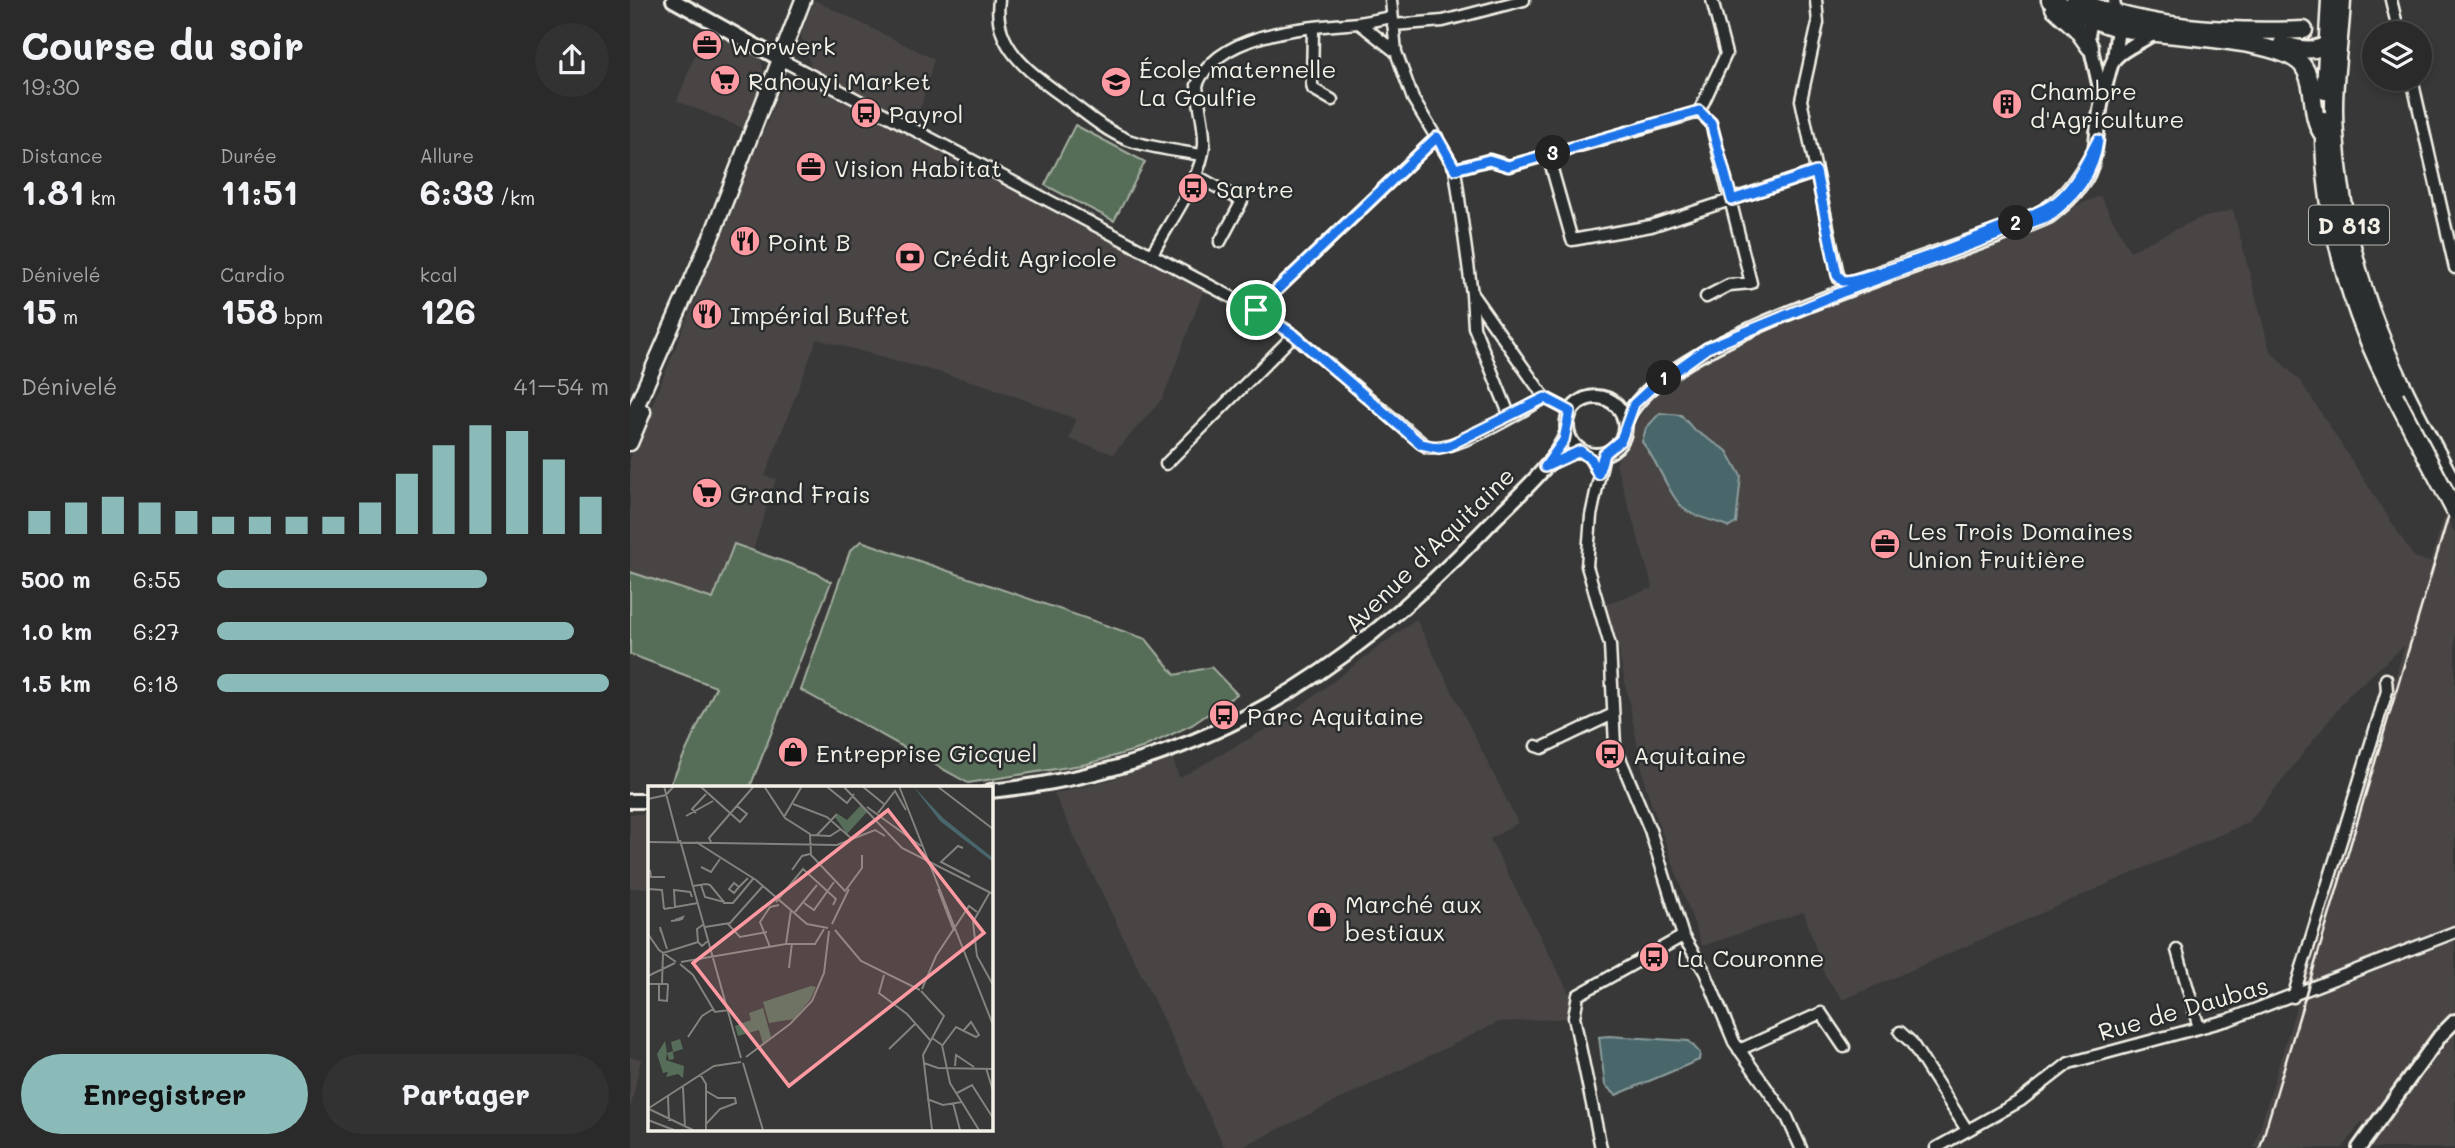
<!DOCTYPE html>
<html lang="fr">
<head>
<meta charset="utf-8">
<style>
  body { margin:0; font-family:Mali,sans-serif; background:#323232; color:#f1f3f6; height:100vh; display:flex; flex-direction:column; font-size:26px; white-space:nowrap }
  * { box-sizing:border-box; margin:0 }
  p { font-size:23px; color:#a5a7a8 }
  .icon { flex:none; width:38px; height:38px; fill:none; stroke:currentColor; stroke-width:2; stroke-linecap:round; stroke-linejoin:round }
  .map { position:relative; flex:1; overflow:hidden }
  .side { display:flex; flex-direction:column; background:#2a2a2a; width:630px }
  .side>* { flex:none }
  .controls { position:absolute; left:1732px; top:21px; display:grid; gap:14px }
  .controls a { display:grid; place-items:center; width:70px; height:70px; border-radius:50%; background:#2a2a2a; box-shadow:0 4px 10px #0003,0 0 0 2px #464647; font-size:35px }
  .pin { position:absolute; display:grid; place-items:center; width:60px; height:60px; color:#fff; margin:-30px; border:4px solid #fff; border-radius:50%; box-shadow:0 2px 7px #0007 }
  .km { position:absolute; width:35px; height:35px; margin:-18px; border-radius:50%; background:#222; color:#fff; font-size:19px; line-height:35px; text-align:center }
  .round { display:grid; place-items:center; flex:none; width:74px; height:74px; border-radius:37px; background:#323232 }
  .headline { display:flex; align-items:center; justify-content:space-between; height:119px; padding:0 21px }
  h1 { font-size:38px; font-weight:700; line-height:52px }
  .stats { display:grid; grid-template-columns:repeat(3,1fr); gap:10px; height:119px; padding:7px 21px }
  .stats div { display:grid; align-content:center }
  .stats b { font-size:35px; font-weight:700 }
  .stats small { font-size:19px; font-weight:400 }
  .stats p { font-size:19px }
  .chart { height:196px; padding:14px 21px }
  .chart p { display:flex; justify-content:space-between }
  .chart svg { width:100%; height:126px; margin-top:7px; stroke:#8bbbb9; stroke-width:6 }
  .action { display:flex; gap:14px; margin-top:auto; padding:14px 21px }
  .action a { flex:1; height:80px; border-radius:42px; background:#8bbbb9; color:#111; font-size:28px; font-weight:700; line-height:80px; text-align:center }
  .action a+a { background:#323232; color:#f1f3f6 }
  ul { padding:0 21px; list-style:none; font-size:23px }
  li { display:grid; grid-template-columns:112px 84px 1fr; align-items:center; height:52px }
  li i { height:18px; border-radius:9px; background:#8bbbb9 }
  main { display:flex; flex:1; min-height:0 }
  .map>svg:first-child { display:block }
</style>
</head>
<body>
<main>
<section class="side">
<div class="headline"><div><h1>Course du soir</h1><p>19:30</p></div><a class="round"><svg class="icon" aria-label="share" viewBox="0 0 24 24"><path d="M12 15V3M7 8l5-5 5 5M5 13v7h14v-7"/></svg></a></div>
<div class="stats">
<div><p>Distance</p><b>1.81<small> km</small></b></div>
<div><p>Durée</p><b>11:51</b></div>
<div><p>Allure</p><b>6:33<small> /km</small></b></div>
</div>
<div class="stats">
<div><p>Dénivelé</p><b>15<small> m</small></b></div>
<div><p>Cardio</p><b>158<small> bpm</small></b></div>
<div><p>kcal</p><b>126</b></div>
</div>
<div class="chart"><p><span>Dénivelé</span>41–54 m</p>
<svg viewBox="0 0 160 44" preserveAspectRatio="none"><path d="M5 44V36M15 44V33M25 44V31M35 44V33M45 44V36M55 44V38M65 44V38M75 44V38M85 44V38M95 44V33M105 44V23M115 44V13M125 44V6M135 44V8M145 44V18M155 44V31"/></svg>
</div>
<ul>
<li><b>500 m</b>6:55<i style="width:69%"></i></li>
<li><b>1.0 km</b>6:27<i style="width:91%"></i></li>
<li><b>1.5 km</b>6:18<i style="width:100%"></i></li>
</ul>
<div class="action"><a>Enregistrer</a><a>Partager</a></div>
</section>
<div class="map">
<svg width="1825" height="1148" viewBox="0 0 1825 1148">
  <rect width="100%" height="100%" fill="#383838"/>
  <filter id="ink" filterUnits="userSpaceOnUse"><feTurbulence type="fractalNoise" baseFrequency=".0143" numOctaves="2"/><feDisplacementMap in="SourceGraphic" scale="14" xChannelSelector="R" yChannelSelector="G"/><feConvolveMatrix kernelMatrix="1 2 1 2 8 2 1 2 1" color-interpolation-filters="sRGB"/></filter>
  <g filter="url(#ink)">
    <path fill="#494544" d="M184 0 304 59 286 124 181 67 171 35Z
      M76 26 117 48 131 60 134 74 113 128 47 101Z
      M165 79 174 80 574 289 533 398 483 454 439 439 446 419 355 385 187 339 135 476 146 479 123 550 104 545 83 600 0 572V459L153 84Z
      M1470 196 1500 251 1568 219 1603 210 1640 351 1671 382 1784 557 1800 562 1815 515 1825 533V1148H1742L1732 1121 1713 1148H1624L1668 1001 1685 993 1687 984 1672 988 1775 645 1719 695 1619 822 1213 1000 1194 974 1174 912 1072 946 1016 788 988 647 974 604 1023 588 986 464 1016 403 1075 359 1125 335 1216 294 1423 221 1438 209Z
      M786 619 888 823 860 839 940 995 939 1018 869 1022 610 1148H595L424 794 480 780 542 757 549 778 649 722Z
      M0 814H19V888H0Z
      M0 1057 11 1059 0 1110Z"/>
    <path fill="#566d59" stroke="#a5afa0" stroke-width="2" d="M445 125 515 162 484 221 415 185Z
      M231 541 516 639 545 675 581 667 607 694 562 725 512 748 457 764 338 783 171 690 220 551Z
      M104 544 186 573 201 582 120 787H39L86 687 0 654V572L83 599Z"/>
    <path fill="#48666b" stroke="#8d9e9d" stroke-width="2" d="M1030 413 1051 415 1064 430 1097 451 1111 476 1106 523 1099 527C1086 520 1069 519 1057 511 1041 501 1028 461 1012 442L1016 428Z
      M979 1036 1059 1041 1070 1053 1069 1060 986 1095 975 1085 969 1037Z"/>
    <g fill="none" stroke-linecap="round" stroke-linejoin="round">
      <g stroke="#f4f1e8" stroke-width="15">
        <path id="minor" d="M369 0C362 49 404 75 439 101 457 115 476 131 498 140 521 148 548 151 572 155
          M761 0 766 52 783 99 825 169 842 294 915 398 940 411
          M1186 0 1188 23 1171 100 1209 279 1219 282 1365 231
          M1484 0 1487 17
          M1761 0 1769 33
          M729 23 762 17
          M763 25 813 21 894 0
          M683 28 682 84 683 89 702 100
          M148 58 626 310 664 335 797 447C830 451 886 414 915 398
          M1782 79 1825 268
          M918 155 942 240 1021 226 1186 172
          M825 169 859 160 879 166 1069 112
          M565 175 612 201 590 242
          M1396 219C1429 205 1444 183 1462 152
          M522 254C538 224 572 178 574 145 575 124 568 105 567 85 588 31 680 27 729 23L766 52
          M842 294 844 327 877 409
          M1076 297 1099 285 1121 283 1081 123 1069 112 1096 54 1082 0
          M626 310 807 137
          M957 454 969 474
          M974 454 961 516 957 566 980 645 985 746 1020 830 1053 936 1075 972 1104 1042 1157 1117 1171 1148
          M536 464 664 335
          M906 746 912 748 981 715
          M1547 950 1569 1028
          M1663 997 1757 691 1756 679
          M1270 1032 1281 1042 1337 1130
          M1109 1050 1191 1013 1214 1047
          M971 1148 944 1017 948 995 1053 936
          M1306 1148 1390 1101 1439 1063 1598 1020 1825 932"/>
      </g>
      <g stroke="#f4f1e8" stroke-width="18">
        <path id="tertiary" d="M43 0 148 58
          M1461 18 1458 36 1472 97
          M1484 59 1488 28
          M937 426a29 29 0 1 1 58 0a29 29 0 1 1-58 0Z
          M995 423C1025 336 1331 257 1419 216 1482 168 1457 147 1476 84 1478 77 1480 64 1485 58 1493 49 1510 42 1521 35
          M360 791C568 770 714 677 855 529 883 499 921 470 937 433
          M0 801H19
          M1729 1148 1810 1036 1825 1021"/>
      </g>
      <g stroke="#f4f1e8" stroke-width="19">
        <path id="secondary" d="M0 421 84 230 173 0
          M0 443 13 412"/>
      </g>
      <g stroke="#f4f1e8" stroke-width="21">
        <path id="primary" d="M1420 0C1443 10 1466 23 1490 28 1530 37 1651 37 1673 66 1687 86 1679 113 1692 133
          M1445 0C1517 29 1597 33 1674 30
          M1712 0C1710 44 1701 89 1705 133 1709 198 1724 269 1748 330 1769 385 1798 436 1825 488
          M1424 8 1447 29 1460 47
          M1652 44C1669 50 1688 54 1703 40
          M1695 91 1700 0
          M1694 120C1692 213 1721 315 1765 396"/>
      </g>
      <use href="#minor" stroke="#2a2d2e" stroke-width="10"/>
      <use href="#tertiary" stroke="#2a2d2e" stroke-width="12"/>
      <use href="#secondary" stroke="#2a2d2e" stroke-width="14"/>
      <use href="#primary" stroke="#2a2d2e" stroke-width="16"/>
      <path stroke="#f4f1e8" stroke-width="2.5" d="M1630 1148 1825 494"/>
      <g stroke="#f4f1e8" stroke-width="21" stroke-linecap="butt">
        <path id="primary-bridge" d="M1765 396 1825 511"/>
      </g>
      <use href="#primary-bridge" stroke="#2a2d2e" stroke-width="16"/>
    </g>
  </g>
  <g fill="none" stroke-linecap="round" stroke-linejoin="round" filter="url(#ink)">
    <g stroke="#fff" stroke-width="14">
      <path id="route" d="M1069 111 1081 123 1102 200 1186 172 1207 275 1213 281C1234 283 1407 217 1426 202 1446 187 1456 162 1468 140 1464 174 1445 196 1419 216L1210 293 1077 348 1020 389 1004 404 991 440 974 454 968 474 961 459 950 451 915 467 934 440 940 411 915 398 818 446 809 448 791 444 664 335 626 310 807 137 825 169 859 160 878 166Z"/>
    </g>
    <use href="#route" stroke="#1a73e8" stroke-width="9"/>
  </g>
  <defs>
    <g id="office-disc" transform="scale(1.575)"><circle r="9.5" fill="#ff9aa2" stroke="#2a2d2e"/><path d="M-6-3h4V-5.5h4V-3h4V5H-6ZM-1-4.5V-3h2v-1.5ZM-6 0V1H6V0Z" fill="#111"/></g>
    <g id="supermarket-disc" transform="scale(1.575)"><circle r="9.5" fill="#ff9aa2" stroke="#2a2d2e"/><path d="M-6-5.5h2.5l.6 2H6L4.5 2H-2.5L-4.4-4H-6ZM-1.5 3.2a1.3 1.3 0 1 0 .1 0ZM3 3.2a1.3 1.3 0 1 0 .1 0Z" fill="#111"/></g>
    <g id="school-disc" transform="scale(1.575)"><circle r="9.5" fill="#ff9aa2" stroke="#2a2d2e"/><path d="M0-5L7-2L0 1L-7-2ZM-4 1L0 2.5L4 1V4Q0 6-4 4Z" fill="#111"/></g>
    <g id="building-disc" transform="scale(1.575)"><circle r="9.5" fill="#ff9aa2" stroke="#2a2d2e"/><path d="M-4-6H4V6H1V3H-1V6H-4ZM-2.5-4.3h1.7v1.8h-1.7ZM.8-4.3h1.7v1.8H.8ZM-2.5-1h1.7V.8h-1.7ZM.8-1h1.7V.8H.8Z" fill="#111"/></g>
    <g id="bus-disc" transform="scale(1.575)"><circle r="9.5" fill="#ff9aa2" stroke="#2a2d2e"/><path d="M-5-6H5V4H4V6H2V4H-2V6H-4V4H-5ZM-3.5-4V0h7V-4ZM-3.5 1.2v1.5H-2V1.2ZM2 1.2v1.5H3.5V1.2Z" fill="#111"/></g>
    <g id="restaurant-disc" transform="scale(1.575)"><circle r="9.5" fill="#ff9aa2" stroke="#2a2d2e"/><path d="M-5-6h1v4h1v-4h1v4h1v-4h1v5L-1.5 .5V6h-2V.5L-5-1ZM5-6V6H3V1.5H1.5Q1.5-4 5-6Z" fill="#111"/></g>
    <g id="bank-disc" transform="scale(1.575)"><circle r="9.5" fill="#ff9aa2" stroke="#2a2d2e"/><path d="M-6-4H6V4H-6ZM0-2.3a2.3 2.3 0 1 0 0 4.6a2.3 2.3 0 1 0 0-4.6Z" fill="#111"/></g>
    <g id="shop-disc" transform="scale(1.575)"><circle r="9.5" fill="#ff9aa2" stroke="#2a2d2e"/><path d="M-5-2.5h2.3a2.7 3.5 0 0 1 5.4 0H5L5.5 6h-11ZM-1.5-2.5h3a1.5 2.3 0 0 0-3 0Z" fill="#111"/></g>
  </defs>
  <g fill-rule="evenodd">
    <use href="#office-disc" x="77" y="45"/>
    <use href="#supermarket-disc" x="95" y="80"/>
    <use href="#school-disc" x="486" y="82"/>
    <use href="#building-disc" x="1377" y="104"/>
    <use href="#bus-disc" x="236" y="113"/>
    <use href="#office-disc" x="181" y="167"/>
    <use href="#bus-disc" x="563" y="188"/>
    <use href="#restaurant-disc" x="115" y="241"/>
    <use href="#bank-disc" x="280" y="257"/>
    <use href="#restaurant-disc" x="77" y="314"/>
    <use href="#supermarket-disc" x="77" y="493"/>
    <use href="#office-disc" x="1255" y="544"/>
    <use href="#bus-disc" x="594" y="715"/>
    <use href="#shop-disc" x="163" y="752"/>
    <use href="#bus-disc" x="980" y="754"/>
    <use href="#shop-disc" x="692" y="917"/>
    <use href="#bus-disc" x="1024" y="957"/>
  </g>
  <g text-anchor="middle" dominant-baseline="central" stroke-width="5" stroke-linejoin="round" paint-order="stroke">
    <rect fill="#2a2d2e" stroke="#b7b6b0" stroke-width="2" x="1679" y="205.5" width="80" height="39" rx="5"/>
    <g font-size="23" font-weight="bold" fill="#f4f1e8">
      <text x="1719" y="225">D 813</text>
    </g>
    <g font-size="24" fill="#f4f1e8" stroke="#2a2d2e" text-anchor="start">
      <text x="100" y="45">Worwerk</text>
      <text x="509" y="68">École maternelle<tspan x="509" dy="28">La Goulfie</tspan></text>
      <text x="118" y="80">Rahouyi Market</text>
      <text x="1400" y="90">Chambre<tspan x="1400" dy="28">d'Agriculture</tspan></text>
      <text x="259" y="113">Payrol</text>
      <text x="204" y="167">Vision Habitat</text>
      <text x="586" y="188">Sartre</text>
      <text x="138" y="241">Point B</text>
      <text x="303" y="257">Crédit Agricole</text>
      <text x="100" y="314">Impérial Buffet</text>
      <text x="100" y="493">Grand Frais</text>
      <text x="1278" y="530">Les Trois Domaines<tspan x="1278" dy="28">Union Fruitière</tspan></text>
      <text x="617" y="715">Parc Aquitaine</text>
      <text x="186" y="752">Entreprise Gicquel</text>
      <text x="1003" y="754">Aquitaine</text>
      <text x="715" y="903">Marché aux<tspan x="715" dy="28">bestiaux</tspan></text>
      <text x="1047" y="957">La Couronne</text>
    </g>
    <g font-size="24" fill="#f4f1e8" stroke="#2a2d2e">
      <text transform="translate(799 549) rotate(-44)">Avenue d'Aquitaine</text>
      <text transform="translate(1553 1008) rotate(-16)">Rue de Daubas</text>
    </g>
  </g>
  <g transform="translate(18 786)">
    <rect width="345" height="345" fill="#383838"/>
    <path d="M213 19 219 26 199 48 187 31 190 28 199 34ZM163 200 168 201 162 214 146 233 121 237 115 216ZM115 222 123 251 115 258 111 244 90 250 87 240 103 234 101 227ZM32 253 35 263 25 266 26 273 21 274 19 267 18 274 36 280 35 292 30 288 18 291 20 286 15 287 9 268 17 255 19 267 25 265 23 256Z" fill="#566d59"/>
    <path d="M265 0 295 32 345 72V76L292 35Z" fill="#48666b"/>
    <path fill="none" stroke="#83827e" stroke-width="2" d="M16 0 31 57M52 0 92 36 99 28 89 20M116 0 137 32 162 48 163 69 197 105 214 82V69M178 0 199 17 206 8M195 0 254 62 345 108M214 0 236 18M251 0 345 239M289 0 345 43M0 13 18 9 26 0M145 18 179 31 204 53M219 21 273 60M48 27 44 23 58 8M230 27 247 5 258 24M38 30 65 15M136 31 154 0M162 49 182 50 193 43M168 50 189 28M32 54 93 272M0 56 189 59 227 44 237 50M48 56 108 94 159 138 180 142M63 56 61 52 106 0M315 62 310 60 293 76 322 91M53 81 63 86 72 73M2 84 3 91H17M144 84 154 70 162 68M45 100 58 98 62 99 76 116 57 111 53 99M91 101 86 97 81 103 86 107 91 101 100 92M0 103 14 104 16 123M290 103 306 145M342 106 325 136 329 170 345 199M128 116 155 83 188 113 185 119M75 117H85L105 93M156 117 166 124 186 96M27 121 26 104 42 106 44 111M16 123 50 117M147 126 169 99M23 135 31 134 34 133 35 131 27 134M56 138 49 143 50 156 54 160 61 154M80 138 92 151 119 146M184 138 201 103M57 141 82 137 115 100M187 144 213 175 272 204M13 146 12 141 19 163M0 148 11 164 28 176M138 158 143 124M122 161 112 136 122 121 131 119M33 176 138 158H167L176 143M32 178 45 189 67 226 81 224M141 182 144 157M236 189 231 207 259 228 282 254M0 190 27 177M0 198H19L20 199 19 215 11 214V198M14 198 15 167 50 156M274 203 288 170 321 120 329 126M273 205 296 230 275 269 284 344M40 251 54 230 65 223M284 252 294 259 302 297 331 344M294 260 308 241 328 251 331 249 323 236 316 244M241 263 268 237M98 271 142 238 164 215 176 187 181 145M95 277 115 344M276 277 290 282 345 283M307 280 308 269 326 281M338 282 345 305M52 288 58 298V344M35 301 37 341M58 305 70 312H87L88 317 72 323 58 338M309 307 324 299 345 332M20 310 21 335M279 313 295 319 314 316M305 317 312 344M1 322 66 280 93 276M1 323 45 344M0 334 26 344"/>
    <path fill="#ff9aa2" fill-opacity="0.15" stroke="#ff9aa2" stroke-width="3.5" d="M240 24 336 147 141 300 45 177Z"/>
    <rect width="345" height="345" fill="none" stroke="#f4f1e8" stroke-width="3.5"/>
  </g>
</svg>
<div class="controls">
<a><svg class="icon" aria-label="layers" viewBox="0 0 24 24"><path d="M12 4l9 5-9 5-9-5zM3 14l9 5 9-5"/></svg></a>
</div>
<div class="pin" style="left:626px;top:310px;background:#1e9e55"><svg class="icon" aria-label="arrive" viewBox="0 0 24 24"><path d="M6 21V4h12l-3 4 3 4H6"/></svg></div>
<b class="km" style="left:1034px;top:378px">1</b>
<b class="km" style="left:1386px;top:223px">2</b>
<b class="km" style="left:923px;top:153px">3</b>
</div>
</main>
</body>
</html>
